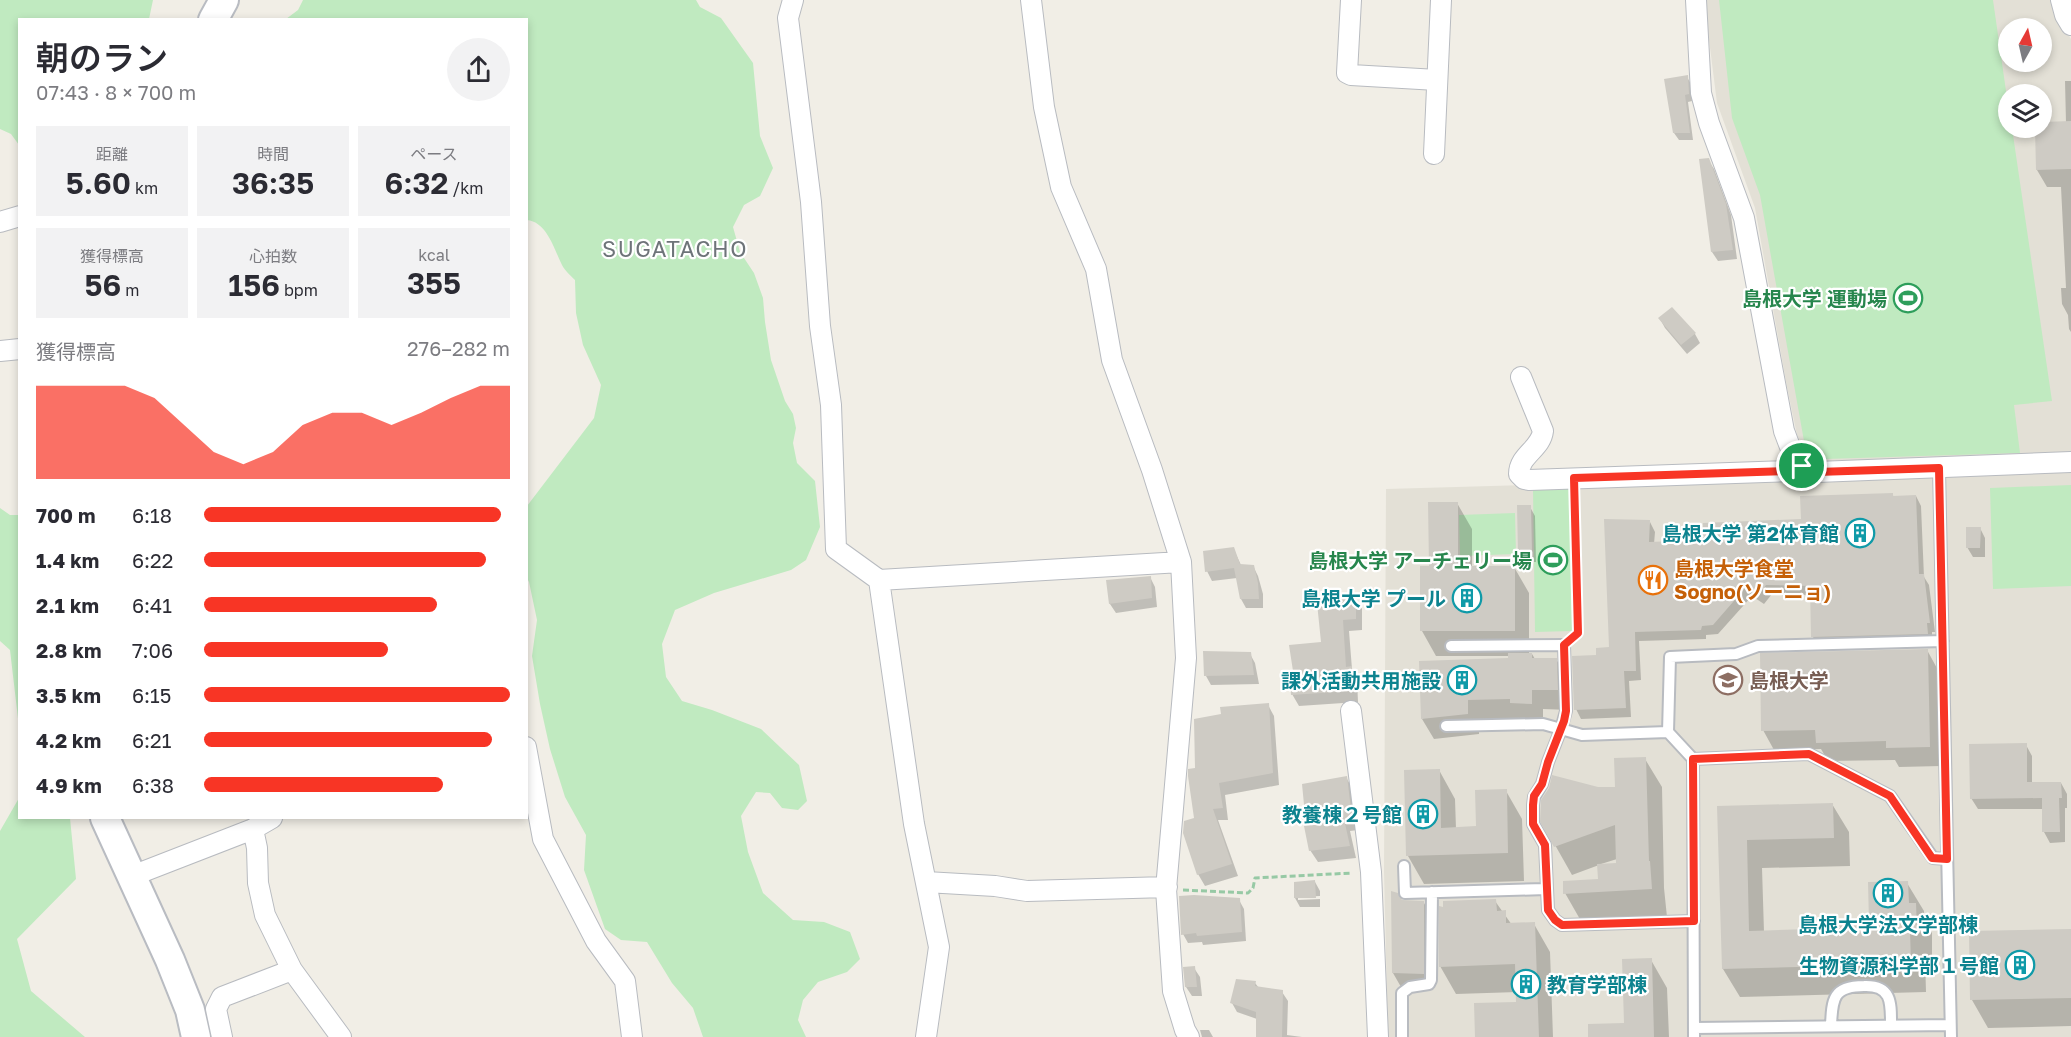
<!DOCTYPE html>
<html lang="ja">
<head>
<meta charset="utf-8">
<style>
  body { margin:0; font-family:"Golos Text","Noto Sans JP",sans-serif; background:#f2f2f3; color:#2b2b33; height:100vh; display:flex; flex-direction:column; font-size:22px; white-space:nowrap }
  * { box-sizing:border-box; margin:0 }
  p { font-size:20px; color:#7c7c81 }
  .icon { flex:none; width:33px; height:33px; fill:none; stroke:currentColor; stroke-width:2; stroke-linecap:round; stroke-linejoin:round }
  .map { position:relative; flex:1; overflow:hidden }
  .panel { position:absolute; left:18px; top:18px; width:510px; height:801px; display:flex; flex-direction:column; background:#fff; border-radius:0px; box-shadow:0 3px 9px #0003 }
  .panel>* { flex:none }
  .needle { width:39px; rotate:8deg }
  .buttons { position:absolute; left:1998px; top:18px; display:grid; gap:12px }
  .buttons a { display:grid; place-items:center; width:54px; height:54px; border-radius:50%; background:#fff; box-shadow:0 3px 9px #0003; font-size:30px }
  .pin { position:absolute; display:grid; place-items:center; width:51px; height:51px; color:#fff; margin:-26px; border:3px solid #fff; border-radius:50%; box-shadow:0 2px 6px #0007 }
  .round { display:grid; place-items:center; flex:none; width:63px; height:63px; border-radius:32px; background:#f2f2f3 }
  .head { display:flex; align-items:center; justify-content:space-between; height:102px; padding:0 18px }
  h1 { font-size:33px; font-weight:600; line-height:45px }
  .figures { display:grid; grid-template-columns:repeat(3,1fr); gap:9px; height:102px; padding:6px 18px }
  .figures div { display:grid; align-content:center; border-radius:0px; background:#f2f2f3; text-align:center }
  .figures b { font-size:30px; font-weight:600 }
  .figures small { font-size:16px; font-weight:400 }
  .figures p { font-size:16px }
  .chart { height:168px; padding:12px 18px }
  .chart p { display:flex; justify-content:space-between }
  .chart svg { width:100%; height:108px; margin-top:6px; fill:#f83525; opacity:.7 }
  ul { padding:0 18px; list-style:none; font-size:20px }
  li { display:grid; grid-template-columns:96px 72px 1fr; align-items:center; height:45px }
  li i { height:15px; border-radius:8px; background:#f83525 }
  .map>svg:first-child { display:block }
</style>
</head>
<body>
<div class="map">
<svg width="2071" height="1037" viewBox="0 0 2071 1037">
  <rect width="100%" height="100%" fill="#f1eee6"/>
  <path fill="#e3e0d6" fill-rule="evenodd" d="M1704 0H2053L2057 16 2071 39V454L1825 463 1803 446 1797 435 1787 387 1755 208 1717 103ZM2008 28H2042V62H2008ZM2008 94H2042V128H2008Z
    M2071 468V1037H1388L1384 872 1386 489 1530 485 1789 475Z"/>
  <path fill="#c0eac0" d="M0 0H153L149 19 20 20 19 145 11 134 0 129Z
    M303 0H696L700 7 721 18 753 63 760 136 773 168 760 196 744 205 733 227 740 252 754 273 763 298 765 322 771 360 785 401 793 414 796 428 793 443 797 463 815 481 820 527 806 560 791 570 714 593 675 610 662 644 666 677 682 701 712 710 761 729 799 765 807 801 798 810 782 808 770 793 756 792 741 816 748 852 763 893 793 920 824 922 850 932 860 959 847 972 818 982 803 1000 798 1020 806 1037H703L693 1008 672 983 647 942 621 940 605 929 584 870 586 835 565 797 550 749 540 704 532 656 537 620 529 582 527 578V506L594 418 601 385 583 345 576 313 575 280C571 276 565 271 562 265 554 249 547 222 527 220L526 20 286 19 298 10Z
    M1719 0H1993L2008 105V128H2012L2052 401 2014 405 2020 453 1825 459 1804 441 1760 195 1732 118Z
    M2071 485V586L1993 589 1990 488Z
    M1533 489H1570L1572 631 1535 632Z
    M0 508 10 515H19V727L10 650 0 641Z
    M1515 513 1516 554 1460 556 1459 515Z
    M19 798 20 818H70L76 879 17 939 31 991 85 1037H0V831Z"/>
  <path fill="#0003" fill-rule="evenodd" d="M1687 77 1691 84 1692 101 1688 102 1693 140H1679L1674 133Z
    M2065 81H2071V332L2069 329 2068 315 2062 304 2061 288H2066L2061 187H2047L2037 170 2036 128H2042V123H2066Z
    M1708 160 1714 169 1731 215 1737 259 1718 261 1712 252 1701 161Z
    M1671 309 1695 334 1700 343 1687 354 1665 328 1660 319Z
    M1892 494 1894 497 1916 496 1921 506 1924 577 1929 585 1935 632H1932V643L1818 646 1813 637 1812 595 1772 594 1764 604 1752 596 1718 634 1706 635V639L1639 641 1641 680 1629 681 1631 717 1581 719 1576 709 1598 657 1611 649 1650 522 1655 532 1654 544 1705 542 1802 521Z
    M1457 503 1472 529V568L1514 567 1529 593V654H1532L1535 659H1556L1568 680 1569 710 1543 709V723H1523L1520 718 1479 720V734L1434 739 1422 719 1509 660V656H1436L1422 631 1431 568Z
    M1530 507 1535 516 1536 562H1525L1519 553Z
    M1980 528 1985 538V557H1973L1967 547Z
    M1233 548 1241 565 1253 566 1258 576 1263 594V608H1246L1241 599 1237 578 1212 581 1207 571Z
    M1150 577 1155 587 1157 607 1116 613 1110 604 1108 582Z
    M1355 598 1362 609V630L1349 631 1352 669 1357 679 1358 702 1299 706 1292 694 1322 643Z
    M1927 650 1938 670 1941 766 1899 767 1895 760 1828 761 1821 749 1774 750 1763 730Z
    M1250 654 1255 663 1259 684 1211 685 1206 676Z
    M1268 705 1274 716 1279 785 1225 795 1228 820H1218L1238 876 1205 886 1198 874 1195 819 1197 769 1222 715Z
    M2026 745 2032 756V784L2061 783 2067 794V808H2065V842L2050 843 2044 832 2043 809H1978L1971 798Z
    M1645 759 1662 787 1664 888 1667 917 1581 921 1565 893 1600 880 1599 865 1572 875 1542 822 1598 789H1616ZM1617 859V864H1601Z
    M1439 770 1455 799 1456 829 1477 828 1506 791 1522 819 1524 881 1424 884 1408 856Z
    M1346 777 1353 790 1358 830 1350 831 1356 858 1318 862 1310 850Z
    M1832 804 1849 832 1850 866 1762 868 1764 932 1840 930 1870 924 1907 883 1924 911V919L1932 933V957H1925L1926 992 1740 997 1723 969 1718 807Z
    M1315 882 1320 891V896L1298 897V900L1320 899V907H1300L1295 898Z
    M1239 900 1244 909 1246 941 1203 945 1202 942 1188 943 1183 934Z
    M1401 901 1424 903 1432 917 1431 988 1401 987 1393 973Z
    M1495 901 1512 925 1534 924 1550 952 1553 1037H1476L1518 1003V992L1456 994 1440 966Z
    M2071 930V1026L1988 1028 1972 1000Z
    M1651 960 1667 988 1669 1037H1589L1625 1025Z
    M1194 968 1200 977 1202 996H1192L1186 987Z
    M1255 983 1259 988 1282 992 1288 1001 1287 1035 1302 1037H1258L1257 1019 1237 1012 1232 1003Z
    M1200 1030H1209L1213 1037H1202Z"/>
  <path fill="#cecbc4" d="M1688 75 1689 94 1685 95 1690 133H1673L1664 79Z
    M2071 121V169L2036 170 2035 128H2042V122Z
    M1709 158 1726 204 1733 250 1711 252 1699 159Z
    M1672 307 1696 333 1681 345 1658 318Z
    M1893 493V496L1916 495 1919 574H1924L1930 623H1927L1928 634 1811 637 1810 586 1766 585 1758 596 1746 587 1713 625 1702 626 1701 630 1635 632 1636 671H1624L1626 708 1574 710 1572 656 1596 655V648L1609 647 1604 519 1650 520 1649 542 1703 540V523L1801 519 1800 496Z
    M1428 502H1458V566H1515V631H1420V566H1429Z
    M1517 505H1531L1532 553H1518Z
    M1966 527H1981L1980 548H1966Z
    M1234 547 1240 564 1254 565 1258 583 1259 599H1240L1234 568 1205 572 1203 551Z
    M1151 576 1152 598 1109 604 1106 580Z
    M1356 596V619L1343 620 1346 667 1352 666V691L1291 695 1289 671H1293L1289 645 1321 642 1317 603Z
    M1928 649 1930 747 1886 748V741L1816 743 1815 730 1761 731 1760 653Z
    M1203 651 1251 652 1254 675 1204 676Z
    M1508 653H1532V658H1557L1558 690H1532V704L1510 703V699L1468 700V714L1421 719 1419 661 1508 658Z
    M1269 703 1273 773 1219 783 1223 808 1213 809 1232 864 1197 875 1183 833 1184 821 1194 818 1188 776V769L1195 768 1194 719 1221 714 1220 707Z
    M2027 743V782H2061L2062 798H2059L2060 832H2042V798L1970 799 1969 744Z
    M1646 757 1649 861H1650L1652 889 1563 894V881L1598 879 1597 864 1616 863 1615 825 1554 847 1540 822 1541 800 1549 788 1552 775 1598 787H1615L1614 758Z
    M1440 769 1441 828 1476 826 1475 790 1507 789 1508 853 1406 856 1404 770Z
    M1347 776 1352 818 1344 819 1350 846 1309 851 1302 816 1305 815 1302 784Z
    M1833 803 1834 838 1747 840 1749 931 1839 928V923H1869L1868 882 1908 881 1909 903H1916L1917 929 1910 930 1911 964 1722 969 1717 806Z
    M1315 880 1316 898H1294V882Z
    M1391 891 1398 893 1402 900 1424 901V974L1392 973Z
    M1194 895 1240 898 1242 932 1197 936 1196 933 1181 935 1179 896Z
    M1496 899 1497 911 1506 910V923L1535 922 1539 1037H1475L1474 1003 1516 1002 1515 964 1439 967V906L1443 907V901Z
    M2071 929V998L1970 1000 1969 931Z
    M1652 958 1654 1037H1588V1024L1624 1023 1622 959Z
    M1195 966 1197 987H1185L1183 967Z
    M1236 979 1256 981 1255 986 1283 990 1282 1037H1256V1012L1230 1003Z"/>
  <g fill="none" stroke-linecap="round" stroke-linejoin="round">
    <g stroke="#b8bbc0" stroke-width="14">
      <path id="lane" d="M1939 468 1951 1037
        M1446 726 1543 724 1561 729 1566 711 1564 645 1451 646
        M1668 732 1582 735 1561 729 1548 762 1542 784 1534 797 1533 805V824L1545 845 1548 910 1555 920 1562 925 1694 921
        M1693 759 1809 754 1890 796 1933 858 1947 859
        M1404 866 1405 893 1546 889
        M1831 1026C1832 999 1833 986 1864 986 1892 985 1891 1003 1891 1025
        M1694 1028 1950 1025
        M1402 1037V993L1410 987 1429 984 1431 980 1432 892
        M1694 1037 1693 759 1668 732 1670 657 1736 654 1758 646 1943 641"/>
    </g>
    <g stroke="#b8bbc0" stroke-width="22">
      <path id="street" d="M793 0 788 18 811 202 820 326 831 405 836 549 879 580 1181 562
        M1031 0 1044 107 1061 187 1096 269 1112 360 1152 470 1181 562 1186 658 1166 889 1173 991 1185 1030 1189 1037
        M1351 0 1347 73 1351 75 1437 80
        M1696 0 1701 93 1709 123 1744 218 1784 431C1793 454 1793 463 1817 472L2071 462
        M2061 0 2065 15 2071 25
        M1434 154 1441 0
        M0 222 20 216
        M0 351 20 349
        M1521 377 1543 431C1541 449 1519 455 1519 474L1524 479 1529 480 1791 471 1802 466
        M879 580 914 824 939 947 926 1037
        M1351 711 1371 872 1378 1037
        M526 747 543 839 596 941 625 981 632 1037
        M253 829 257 848 258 883 265 915 292 970 341 1037
        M132 876 253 829 272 818
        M926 882 995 886 1027 891 1167 887
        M222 1037 216 1009 222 997 292 970"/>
    </g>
    <g stroke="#b9bcc2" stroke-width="32">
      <path id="secondary" d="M213 20 224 0
        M105 818 170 960 190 1010 196 1037"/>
    </g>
    <path stroke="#97c9a5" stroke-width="3" stroke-dasharray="6 3" stroke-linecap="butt" d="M1574 637 1578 633 1575 495
      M1183 890 1248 893 1253 888 1255 878 1352 873"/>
    <use href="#lane" stroke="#fff" stroke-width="10"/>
    <use href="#street" stroke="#fff" stroke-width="20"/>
    <use href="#secondary" stroke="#fff" stroke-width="28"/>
  </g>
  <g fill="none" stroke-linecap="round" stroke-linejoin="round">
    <g stroke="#fff" stroke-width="12">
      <path id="route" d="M1802 466 1817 472 1939 468 1947 859 1932 858 1890 796 1809 754 1693 759 1694 921 1562 925 1555 920 1548 910 1545 845 1533 824V805L1534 796 1542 784 1548 762 1564 721 1566 711 1564 645 1578 633 1574 478 1791 471Z"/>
    </g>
    <use href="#route" stroke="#f83525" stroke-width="8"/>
  </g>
  <defs>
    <g id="stadium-ring" transform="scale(1.5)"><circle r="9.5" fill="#fff" stroke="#2e9e5b" stroke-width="1.5"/><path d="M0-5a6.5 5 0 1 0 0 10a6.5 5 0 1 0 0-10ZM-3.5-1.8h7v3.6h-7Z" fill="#2e9e5b"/></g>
    <g id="building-ring" transform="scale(1.5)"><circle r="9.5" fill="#fff" stroke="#0f9aa8" stroke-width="1.5"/><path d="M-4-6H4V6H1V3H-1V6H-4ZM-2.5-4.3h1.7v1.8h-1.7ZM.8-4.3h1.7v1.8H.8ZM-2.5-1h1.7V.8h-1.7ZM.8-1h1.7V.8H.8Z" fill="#0f9aa8"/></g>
    <g id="restaurant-ring" transform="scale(1.5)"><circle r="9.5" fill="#fff" stroke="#e8710a" stroke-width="1.5"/><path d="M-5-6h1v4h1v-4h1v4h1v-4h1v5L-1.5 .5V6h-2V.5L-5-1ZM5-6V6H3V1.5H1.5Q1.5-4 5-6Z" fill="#e8710a"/></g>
    <g id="university-ring" transform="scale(1.5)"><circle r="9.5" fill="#fff" stroke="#8d6e63" stroke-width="1.5"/><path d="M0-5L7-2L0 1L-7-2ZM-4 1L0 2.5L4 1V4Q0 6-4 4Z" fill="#8d6e63"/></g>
  </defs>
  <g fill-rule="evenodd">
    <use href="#stadium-ring" x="1908" y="298"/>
    <use href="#building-ring" x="1860" y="533"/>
    <use href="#stadium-ring" x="1553" y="560"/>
    <use href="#restaurant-ring" x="1653" y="580"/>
    <use href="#building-ring" x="1467" y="598"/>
    <use href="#building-ring" x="1462" y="680"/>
    <use href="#university-ring" x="1728" y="680"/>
    <use href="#building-ring" x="1423" y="814"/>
    <use href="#building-ring" x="1888" y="893"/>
    <use href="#building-ring" x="2020" y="965"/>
    <use href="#building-ring" x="1526" y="984"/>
  </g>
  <g text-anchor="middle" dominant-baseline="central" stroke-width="4.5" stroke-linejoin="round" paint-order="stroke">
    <g font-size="20" font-weight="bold" fill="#27864d" stroke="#fff" text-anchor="end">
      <text x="1887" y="298">島根大学 運動場</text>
      <text x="1532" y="560">島根大学 アーチェリー場</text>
    </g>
    <g font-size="20" font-weight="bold" fill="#0d838f" stroke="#fff" text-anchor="end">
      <text x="1839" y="533">島根大学 第2体育館</text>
      <text x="1446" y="598">島根大学 プール</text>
      <text x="1441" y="680">課外活動共用施設</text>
      <text x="1402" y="814">教養棟２号館</text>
      <text x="1888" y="924" text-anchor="middle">島根大学法文学部棟</text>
      <text x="1999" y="965">生物資源科学部１号館</text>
      <text x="1547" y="984" text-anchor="start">教育学部棟</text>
    </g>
    <g font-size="20" font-weight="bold" fill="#c56008" stroke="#fff" text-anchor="start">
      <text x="1674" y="568">島根大学食堂<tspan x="1674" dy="23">Sogno(ソーニョ)</tspan></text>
    </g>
    <g font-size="20" font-weight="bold" fill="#785e54" stroke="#fff" text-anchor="start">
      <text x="1749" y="680">島根大学</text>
    </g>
    <g font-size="22" letter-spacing="1.5" fill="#6e7479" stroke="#fff">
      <text x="675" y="248">SUGATACHO</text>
    </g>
  </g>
</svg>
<div class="buttons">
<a><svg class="needle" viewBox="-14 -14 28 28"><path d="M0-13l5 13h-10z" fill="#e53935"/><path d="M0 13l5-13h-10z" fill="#7c7c81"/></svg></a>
<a><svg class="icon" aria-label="layers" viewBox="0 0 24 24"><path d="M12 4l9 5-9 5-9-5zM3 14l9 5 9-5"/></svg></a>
</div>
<div class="pin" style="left:1802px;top:466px;background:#1e9e55"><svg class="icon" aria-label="arrive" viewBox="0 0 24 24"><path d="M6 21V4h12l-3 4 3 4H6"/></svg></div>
<section class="panel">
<div class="head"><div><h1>朝のラン</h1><p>07:43 · 8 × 700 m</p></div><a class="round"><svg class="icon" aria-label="share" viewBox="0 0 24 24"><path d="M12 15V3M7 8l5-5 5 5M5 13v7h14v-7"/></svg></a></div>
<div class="figures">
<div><p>距離</p><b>5.60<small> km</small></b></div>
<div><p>時間</p><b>36:35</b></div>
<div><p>ペース</p><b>6:32<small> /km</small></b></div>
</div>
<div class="figures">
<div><p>獲得標高</p><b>56<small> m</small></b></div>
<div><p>心拍数</p><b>156<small> bpm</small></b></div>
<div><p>kcal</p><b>355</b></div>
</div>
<div class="chart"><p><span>獲得標高</span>276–282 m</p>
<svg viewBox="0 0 160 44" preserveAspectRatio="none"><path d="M0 44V6L10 6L20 6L30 6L40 11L50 22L60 33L70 38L80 33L90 22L100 17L110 17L120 22L130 17L140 11L150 6L160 6V44z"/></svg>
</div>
<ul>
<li><b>700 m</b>6:18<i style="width:97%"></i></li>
<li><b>1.4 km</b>6:22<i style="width:92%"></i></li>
<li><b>2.1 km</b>6:41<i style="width:76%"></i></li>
<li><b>2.8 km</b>7:06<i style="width:60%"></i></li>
<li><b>3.5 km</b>6:15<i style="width:100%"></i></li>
<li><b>4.2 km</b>6:21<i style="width:94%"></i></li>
<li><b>4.9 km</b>6:38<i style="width:78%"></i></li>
</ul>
</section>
</div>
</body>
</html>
